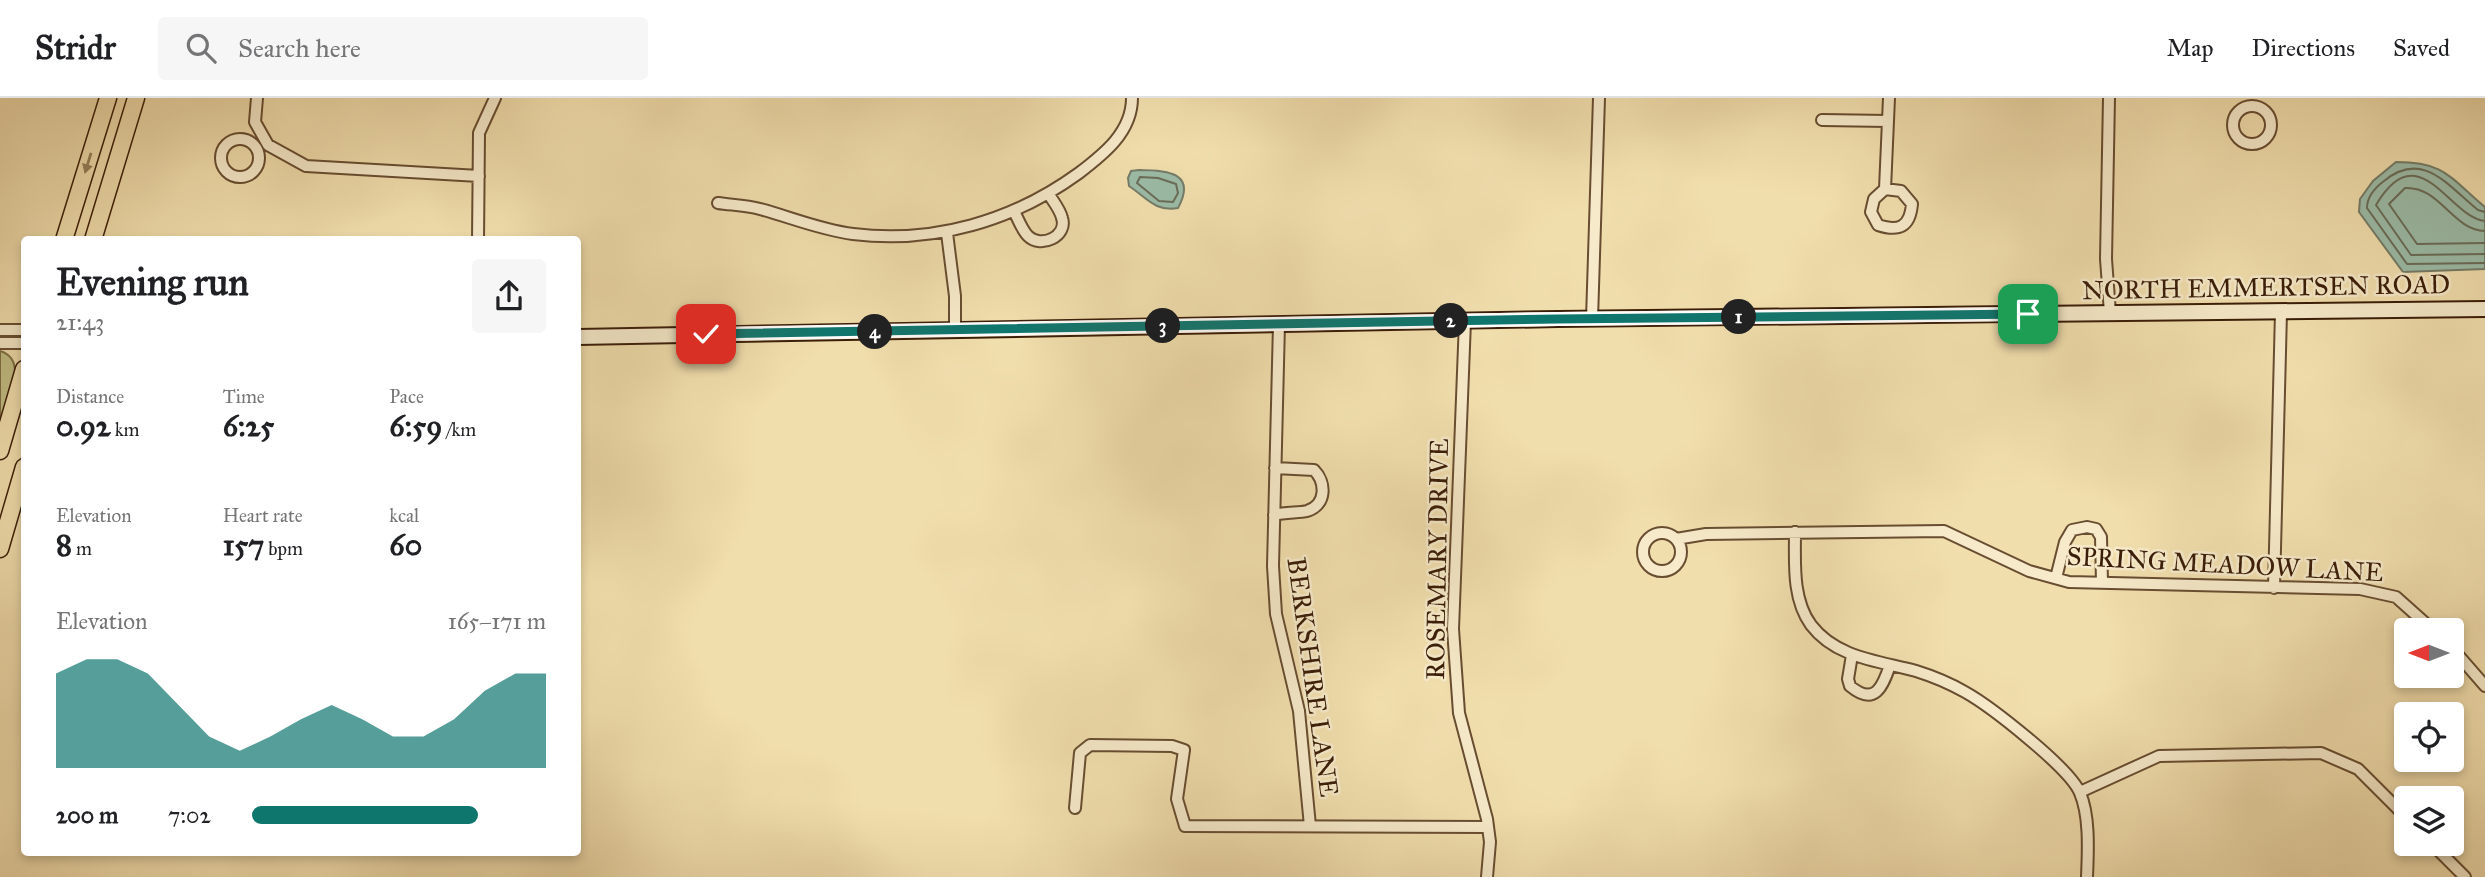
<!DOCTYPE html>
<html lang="en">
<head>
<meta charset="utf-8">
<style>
  body { margin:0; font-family:"IM FELL Great Primer",serif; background:#f6f6f6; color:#202124; height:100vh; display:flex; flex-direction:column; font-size:26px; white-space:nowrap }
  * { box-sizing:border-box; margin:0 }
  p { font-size:23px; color:#757577 }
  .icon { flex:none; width:38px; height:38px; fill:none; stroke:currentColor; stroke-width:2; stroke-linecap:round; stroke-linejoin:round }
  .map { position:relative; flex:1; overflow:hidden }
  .panel { position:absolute; left:21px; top:138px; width:560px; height:620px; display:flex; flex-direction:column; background:#fff; border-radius:7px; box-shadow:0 4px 10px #0003 }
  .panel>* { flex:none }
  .needle { width:46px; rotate:270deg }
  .fabs { position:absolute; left:2394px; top:520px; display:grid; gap:14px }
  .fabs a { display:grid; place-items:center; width:70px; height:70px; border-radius:7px; background:#fff; box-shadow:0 4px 10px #0003; font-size:35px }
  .pin { position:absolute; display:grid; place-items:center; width:60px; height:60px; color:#fff; margin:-30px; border-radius:14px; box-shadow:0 4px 10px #0006 }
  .km { position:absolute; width:35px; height:35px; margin:-18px; border-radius:50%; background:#222; color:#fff; font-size:19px; line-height:35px; text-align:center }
  .round { display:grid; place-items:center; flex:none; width:74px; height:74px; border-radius:7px; background:#f6f6f6 }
  .overview { display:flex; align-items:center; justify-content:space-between; height:119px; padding:0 35px }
  h1 { font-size:38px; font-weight:800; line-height:52px }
  .stats { display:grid; grid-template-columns:repeat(3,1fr); gap:10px; height:119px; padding:7px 35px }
  .stats div { display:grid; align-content:center }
  .stats b { font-size:30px; font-weight:800 }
  .stats small { font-size:19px; font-weight:400 }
  .stats p { font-size:19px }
  .chart { height:196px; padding:14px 35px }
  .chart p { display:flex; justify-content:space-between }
  .chart svg { width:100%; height:126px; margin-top:7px; fill:#0f766e; opacity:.7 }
  ul { padding:0 35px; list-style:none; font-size:23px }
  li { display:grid; grid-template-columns:112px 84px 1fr; align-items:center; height:52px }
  li i { height:18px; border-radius:9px; background:#0f766e }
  header { display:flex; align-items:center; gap:42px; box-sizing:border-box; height:98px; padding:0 35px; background:#fff; border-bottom:2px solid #e0e0e0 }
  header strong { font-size:33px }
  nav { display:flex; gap:38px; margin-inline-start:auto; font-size:24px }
  .search { width:490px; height:63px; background:#f6f6f6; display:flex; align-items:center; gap:18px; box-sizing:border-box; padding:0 24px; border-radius:7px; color:#757577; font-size:26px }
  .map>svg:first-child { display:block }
</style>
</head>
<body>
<header>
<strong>Stridr</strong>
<div class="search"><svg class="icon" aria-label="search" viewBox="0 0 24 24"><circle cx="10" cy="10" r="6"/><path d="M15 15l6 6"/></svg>Search here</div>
<nav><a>Map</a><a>Directions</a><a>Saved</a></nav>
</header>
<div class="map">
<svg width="2485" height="779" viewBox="0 0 2485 779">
  <rect width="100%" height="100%" fill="#f1dead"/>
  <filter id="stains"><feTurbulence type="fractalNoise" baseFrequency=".00286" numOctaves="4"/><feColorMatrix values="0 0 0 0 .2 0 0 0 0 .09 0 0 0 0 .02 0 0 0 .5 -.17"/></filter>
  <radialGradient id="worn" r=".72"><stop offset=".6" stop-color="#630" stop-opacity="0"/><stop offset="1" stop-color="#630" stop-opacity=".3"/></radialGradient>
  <path fill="#c1bf85" stroke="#7e6e46" stroke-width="2" d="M0 253C10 256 15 264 15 274L0 329Z"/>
  <path fill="#9bbca8" stroke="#747c68" stroke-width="2" d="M2396 64C2446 64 2450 80 2485 109V171L2403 174 2359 114 2360 101 2373 83Z
    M1139 72C1168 72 1197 75 1178 110 1155 114 1147 100 1129 88L1128 80 1131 73Z"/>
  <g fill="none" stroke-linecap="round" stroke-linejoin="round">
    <path stroke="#6a6c58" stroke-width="2" d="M1140 79 1158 80 1176 86 1178 95 1173 104 1159 103 1137 85Z
      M2485 114 2478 112C2448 88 2423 51 2384 83 2376 89 2367 99 2367 110L2407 166 2485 165
      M2485 123C2449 120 2419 34 2376 107L2411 157 2485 156
      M2485 133C2452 132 2440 88 2405 90L2389 106 2417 146 2485 145"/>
    <g stroke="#684d31" stroke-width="14">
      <path id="street" d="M257 0 255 24 268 47 306 68 479 78
        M2109 0 2106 161 2110 215
        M2233 27a19 19 0 1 1 38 0a19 19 0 1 1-38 0Z
        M1822 22 1888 23
        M221 60a19 19 0 1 1 38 0a19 19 0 1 1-38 0Z
        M1885 91 1901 93 1912 106C1910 129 1899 134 1878 127L1871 114 1874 101 1885 91 1889 0
        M718 105C731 107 746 107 760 111 790 119 821 132 853 136 934 146 1013 123 1079 75 1104 56 1132 34 1132 0
        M1014 113C1018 121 1022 132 1028 138 1041 151 1068 138 1062 120 1060 111 1052 102 1048 95
        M947 135 955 198V232
        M478 142 479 35 495 0
        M1592 221 1599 0
        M1465 223 1453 531 1459 615 1487 721 1490 744 1487 779
        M1279 226 1273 468 1276 516 1299 613 1310 728
        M0 232H24
        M0 245H24
        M1274 417C1285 414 1299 415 1307 413 1327 407 1326 384 1314 372L1275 370
        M1795 434C1795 465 1792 501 1811 527 1836 560 1879 563 1916 573 1932 578 1951 586 1965 594 1990 608 2070 670 2080 695 2090 718 2088 754 2087 779
        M1643 454a19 19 0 1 1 38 0a19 19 0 1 1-38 0Z
        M1676 441 1706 436 1944 433 2029 473 2069 484 2360 491 2396 499 2433 532
        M2056 480 2065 444 2072 432 2087 429 2096 431 2101 439 2102 485
        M2274 490 2281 214
        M2452 550 2485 588
        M1852 557 1848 581 1850 588C1875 609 1883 588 1890 567
        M2080 694 2159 658 2321 655 2358 671 2406 719
        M1075 710 1080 655 1090 647 1172 648 1184 652 1177 701 1185 728 1488 729
        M2432 746 2465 779"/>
    </g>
    <g stroke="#3a1d08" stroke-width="18">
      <path id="secondary" d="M578 239 1558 221 2485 211"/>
    </g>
    <g stroke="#3a1d08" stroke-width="19">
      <path id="primary" d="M64 142 108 0
        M93 142 136 0
        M0 353 24 271
        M0 451 24 369"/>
    </g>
    <use href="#street" stroke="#f6eaca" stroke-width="10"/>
    <use href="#secondary" stroke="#f6eaca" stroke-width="14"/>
    <use href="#primary" stroke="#f1dead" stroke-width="16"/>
  </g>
  <defs><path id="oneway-solid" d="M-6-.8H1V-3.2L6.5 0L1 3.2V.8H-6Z" transform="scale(1.75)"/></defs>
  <use fill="#967e5a" href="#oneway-solid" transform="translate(88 65) rotate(107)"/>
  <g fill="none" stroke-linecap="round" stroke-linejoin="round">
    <g stroke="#fff" stroke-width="14">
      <path id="route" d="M706 236 1558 221 2028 216"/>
    </g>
    <use href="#route" stroke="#0f766e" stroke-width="9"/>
  </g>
  <g text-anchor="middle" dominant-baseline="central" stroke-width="5" stroke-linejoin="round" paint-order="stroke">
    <g font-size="26" fill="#3a1d08" stroke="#f6eaca">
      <text transform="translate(2266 189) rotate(-1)">NORTH EMMERTSEN ROAD</text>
      <text transform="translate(1437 461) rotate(-89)">ROSEMARY DRIVE</text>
      <text transform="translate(2225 466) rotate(3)">SPRING MEADOW LANE</text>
      <text transform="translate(1313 579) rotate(82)">BERKSHIRE LANE</text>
    </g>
  </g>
  <rect width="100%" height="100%" filter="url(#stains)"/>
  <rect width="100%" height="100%" fill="url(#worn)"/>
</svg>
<div class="fabs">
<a><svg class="needle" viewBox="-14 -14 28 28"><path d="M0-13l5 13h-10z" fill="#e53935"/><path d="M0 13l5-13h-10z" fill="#757577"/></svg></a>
<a><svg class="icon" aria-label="locate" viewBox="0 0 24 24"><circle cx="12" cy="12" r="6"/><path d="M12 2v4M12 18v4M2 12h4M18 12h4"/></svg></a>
<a><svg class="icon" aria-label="layers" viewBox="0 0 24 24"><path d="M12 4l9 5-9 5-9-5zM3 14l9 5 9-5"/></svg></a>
</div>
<div class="pin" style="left:2028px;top:216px;background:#1e9e55"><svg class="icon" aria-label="arrive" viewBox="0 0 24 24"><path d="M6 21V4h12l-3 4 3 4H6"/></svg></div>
<div class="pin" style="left:706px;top:236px;background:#d93025"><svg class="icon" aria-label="check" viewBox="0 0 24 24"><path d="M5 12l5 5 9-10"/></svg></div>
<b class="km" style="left:1739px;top:219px">1</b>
<b class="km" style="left:1451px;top:223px">2</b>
<b class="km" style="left:1163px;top:228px">3</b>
<b class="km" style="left:875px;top:234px">4</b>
<section class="panel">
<div class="overview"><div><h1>Evening run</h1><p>21:43</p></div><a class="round"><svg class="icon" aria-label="share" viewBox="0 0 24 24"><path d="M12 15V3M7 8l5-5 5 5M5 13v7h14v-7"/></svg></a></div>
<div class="stats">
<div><p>Distance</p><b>0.92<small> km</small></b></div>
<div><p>Time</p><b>6:25</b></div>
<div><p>Pace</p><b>6:59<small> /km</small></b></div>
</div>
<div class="stats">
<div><p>Elevation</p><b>8<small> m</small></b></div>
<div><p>Heart rate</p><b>157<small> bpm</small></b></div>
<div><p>kcal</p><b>60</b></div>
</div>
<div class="chart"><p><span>Elevation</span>165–171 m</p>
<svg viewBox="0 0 160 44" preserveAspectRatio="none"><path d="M0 44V11L10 6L20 6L30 11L40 22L50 33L60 38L70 33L80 27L90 22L100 27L110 33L120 33L130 27L140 17L150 11L160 11V44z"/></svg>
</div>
<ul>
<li><b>200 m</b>7:02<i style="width:77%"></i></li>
</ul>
</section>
</div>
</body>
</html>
